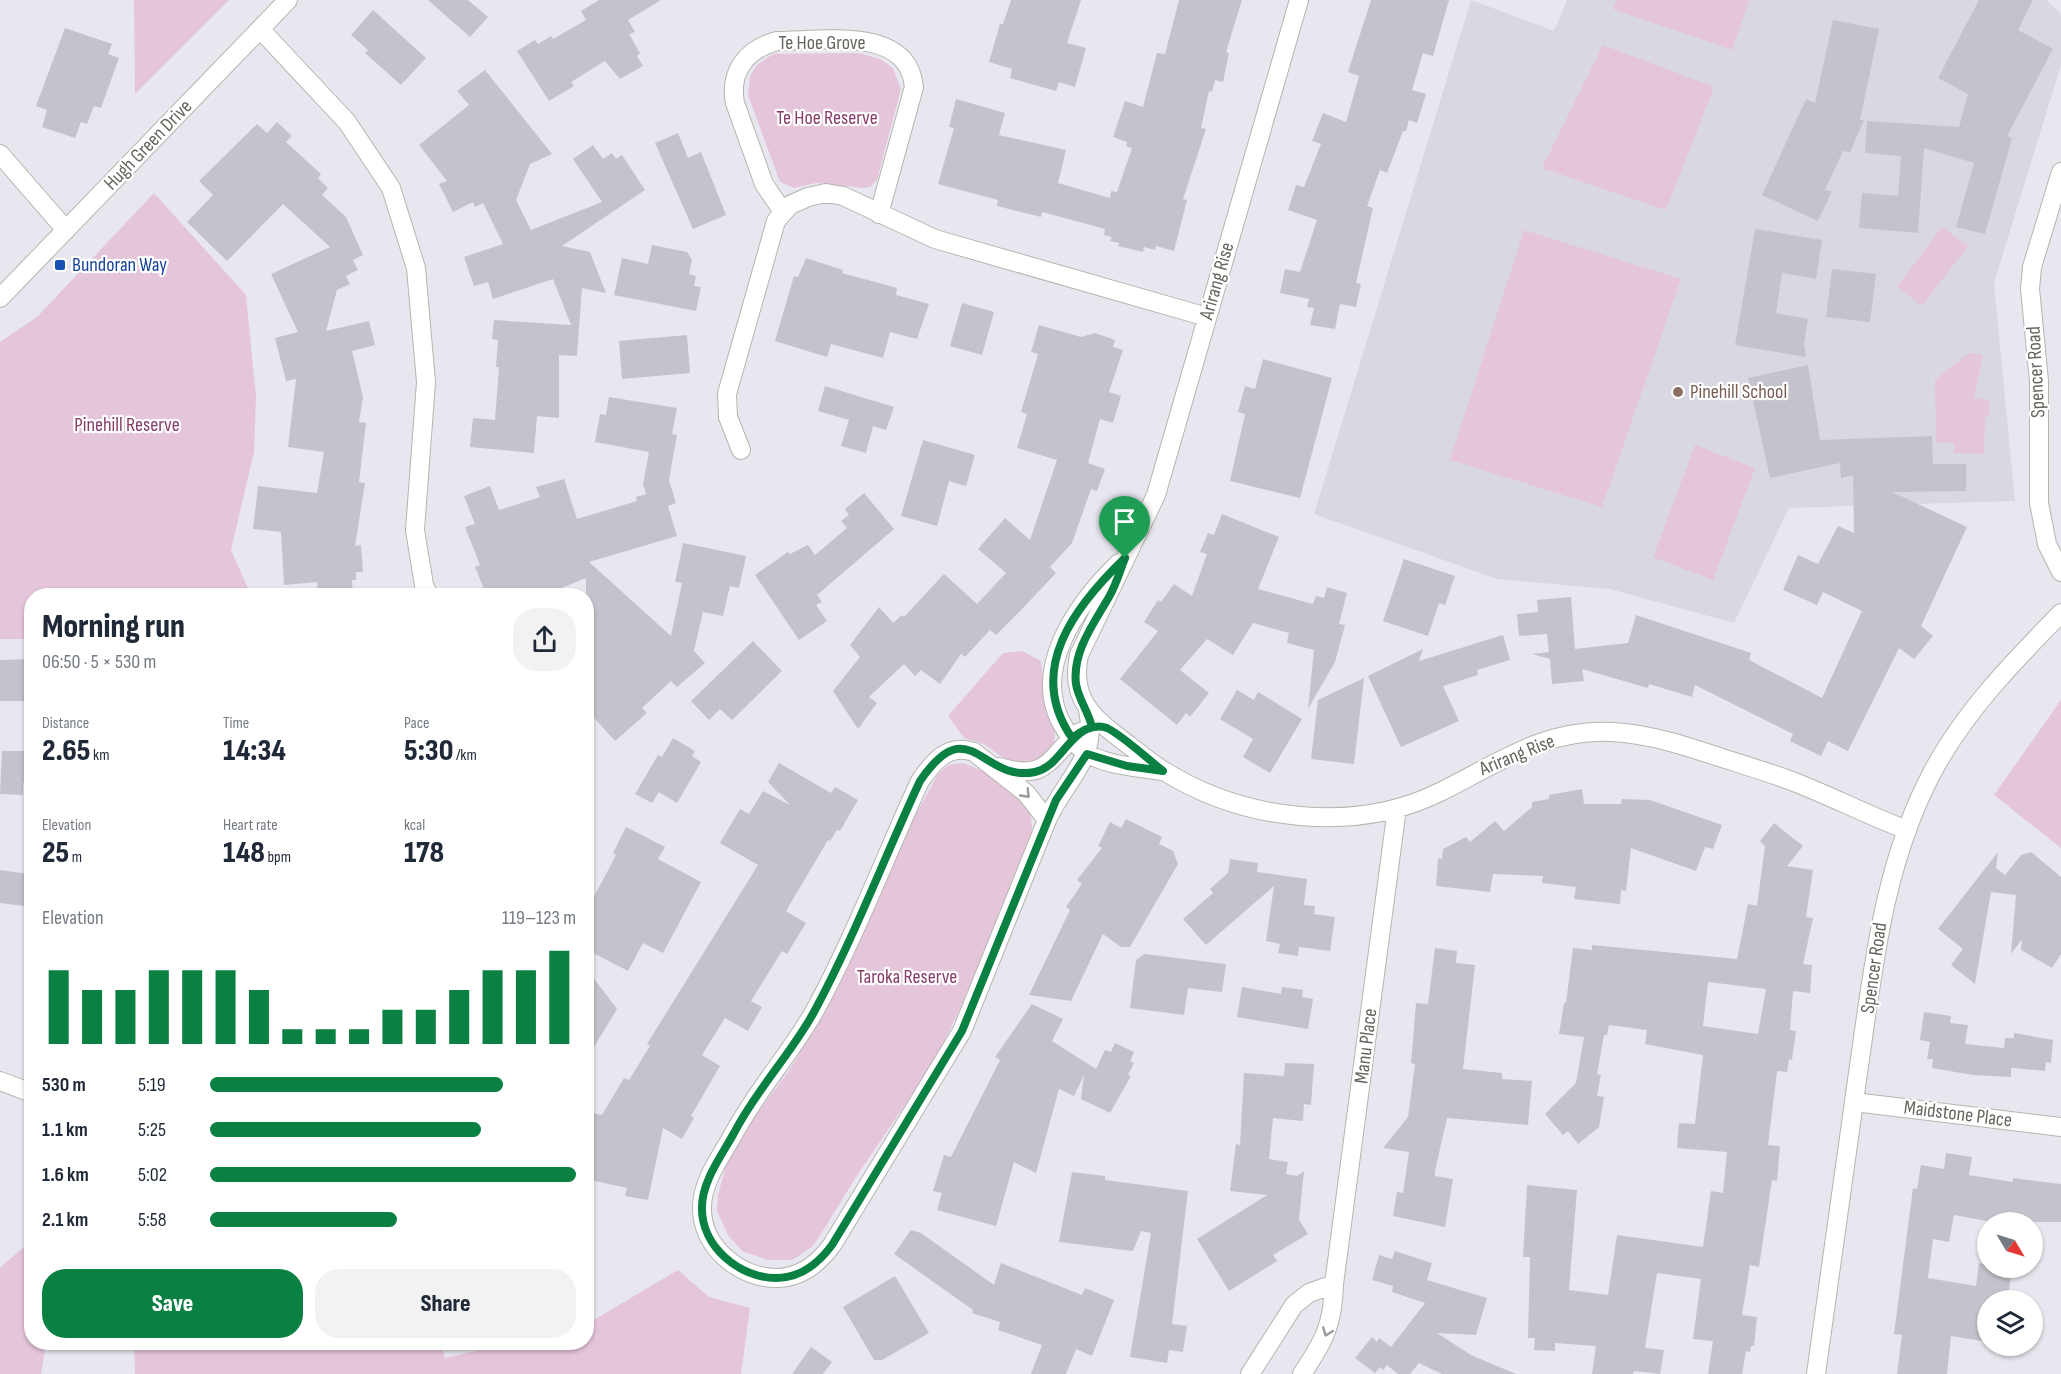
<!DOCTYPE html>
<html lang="en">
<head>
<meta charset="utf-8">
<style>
  body { margin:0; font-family:"Sofia Sans Condensed",sans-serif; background:#f2f2f3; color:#1f2937; height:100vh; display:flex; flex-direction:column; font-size:22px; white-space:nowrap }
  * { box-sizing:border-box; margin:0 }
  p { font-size:20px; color:#747a83 }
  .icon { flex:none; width:33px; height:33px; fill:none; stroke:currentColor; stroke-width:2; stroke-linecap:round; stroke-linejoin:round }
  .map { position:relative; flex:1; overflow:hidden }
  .side { position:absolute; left:24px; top:588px; width:570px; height:762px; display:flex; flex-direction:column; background:#fff; border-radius:24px; box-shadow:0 2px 4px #0004 }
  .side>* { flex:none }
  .needle { width:39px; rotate:128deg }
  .controls { position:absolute; left:1977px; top:1212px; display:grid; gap:12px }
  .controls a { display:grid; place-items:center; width:66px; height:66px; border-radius:50%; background:#fff; box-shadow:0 2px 4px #0004; font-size:30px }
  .pin { position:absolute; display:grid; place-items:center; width:51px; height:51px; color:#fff; margin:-62px -26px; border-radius:50% 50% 50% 0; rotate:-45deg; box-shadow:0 0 6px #0007 }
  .pin .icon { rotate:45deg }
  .round { display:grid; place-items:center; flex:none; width:63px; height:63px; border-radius:24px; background:#f2f2f3 }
  .overview { display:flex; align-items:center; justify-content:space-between; height:102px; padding:0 18px }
  h1 { font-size:33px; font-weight:800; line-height:45px }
  .stats { display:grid; grid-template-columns:repeat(3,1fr); gap:9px; height:102px; padding:6px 18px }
  .stats div { display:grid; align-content:center }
  .stats b { font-size:30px; font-weight:800 }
  .stats small { font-size:16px; font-weight:400 }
  .stats p { font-size:16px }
  .chart { height:168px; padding:12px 18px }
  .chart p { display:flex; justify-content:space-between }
  .chart svg { width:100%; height:108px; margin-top:6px; stroke:#0b8043; stroke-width:6 }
  .button { display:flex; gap:12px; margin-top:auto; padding:12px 18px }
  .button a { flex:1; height:69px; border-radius:24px; background:#0b8043; color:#fff; font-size:24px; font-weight:800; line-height:69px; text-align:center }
  .button a+a { background:#f2f2f3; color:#1f2937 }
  ul { padding:0 18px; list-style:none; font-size:20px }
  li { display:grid; grid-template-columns:96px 72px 1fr; align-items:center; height:45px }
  li i { height:15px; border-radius:8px; background:#0b8043 }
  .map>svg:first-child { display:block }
</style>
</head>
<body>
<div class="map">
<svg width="2061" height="1374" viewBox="0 0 2061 1374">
  <rect width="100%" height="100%" fill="#e8e7ef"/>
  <path fill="#d9d8e2" d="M1471 0 1554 31 1567 0H2046L2061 14V65L1994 283 2015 501 1789 508 1734 623 1610 589 1497 579 1314 514Z"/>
  <path fill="#e5c5da" d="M134 0H229L135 94Z
    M1616 0H1749L1732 50 1613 9Z
    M1603 45 1714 87 1666 210 1542 168Z
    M859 53 880 59 893 68 901 89 877 180 870 187 863 188 816 183 794 188 780 182 748 95 750 76 757 65 773 54Z
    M154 193 246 295 256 397 254 452 231 550 251 595 32 596 31 639H0V342L37 317Z
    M1942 227 1968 246 1922 306 1897 287Z
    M1524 230 1681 279 1602 507 1450 460Z
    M1969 353 1983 355 1974 397 1989 401V416L1985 417 1984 454 1954 453V443H1936L1935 380Z
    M1695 445 1755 468 1713 580 1653 557Z
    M1022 651 1041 661 1046 713 1055 731 1054 745 1045 759 1029 763 1009 762 984 744 964 738 948 716 1003 653Z
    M2061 700V848L1994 795Z
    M959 763C977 764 1014 789 1025 805 1032 814 1032 825 1032 836L959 1011 934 1062 856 1177 821 1234 812 1247 792 1260H768L742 1251 728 1235 717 1211 718 1195 726 1165 752 1120 788 1072 813 1032 911 823 938 774 949 765Z
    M28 1243 32 1245V1342L46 1343 41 1374H0V1268Z
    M678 1270 709 1297 750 1308 741 1374H135L134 1343H440L445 1358 511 1343 586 1342 587 1324Z"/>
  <path fill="#c4c3cb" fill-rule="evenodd" d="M428 0H468L488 17 470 37Z
    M599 0H661L628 20 635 32 629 34 640 53 637 56 643 66 620 79 605 61 571 82 574 86 549 101 517 51 535 40 538 44 551 36 553 39 586 20 581 11Z
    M1011 0H1081L1067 43 1086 48 1075 87 1059 82 1056 91 1010 78 1012 69 989 62 1000 24H1003Z
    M1179 0H1242L1226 52 1229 53 1223 82 1215 80 1212 92 1209 91 1201 128 1206 129 1183 199 1187 200 1174 251 1156 246 1155 250 1144 247 1143 252 1118 246 1119 243 1110 241 1112 237 1104 235 1105 229 1042 212 1041 217 997 206 998 200 938 184 954 128 949 127 956 99 1005 113 999 135 1066 150 1058 183 1110 198 1111 191 1117 192 1132 148 1126 146 1127 142 1113 137 1125 101 1143 107 1157 53 1165 54Z
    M1371 0H1449L1433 56 1423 53 1412 90 1426 94 1417 123 1409 120 1406 131H1403L1387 173 1380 170 1367 206 1373 208 1356 283 1361 284 1356 307 1340 304 1335 329 1310 325 1314 308 1307 307 1309 299 1280 293 1285 269 1300 272 1317 220 1288 210 1296 185 1304 187 1321 144 1312 141 1323 113 1346 122 1359 76 1348 72Z
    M1979 0H2033L2018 30 2053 49 2007 136 2012 138 1985 234 1956 227 1974 163 1924 148 1918 233 1859 228 1862 193 1898 196 1901 156 1865 153 1867 121 1959 127 1968 94 1938 78Z
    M373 10 426 58 401 85 365 53 368 50 351 35Z
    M1833 20 1879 29 1860 120H1864L1850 152 1843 151 1825 190 1832 191 1818 221 1762 195 1806 99 1815 103Z
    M65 28 112 44 108 54 119 58 101 108 94 106 87 124 81 122 75 138 42 127 47 110 36 106Z
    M485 70 552 154 530 164 516 200 531 230 602 202 573 159 593 145 603 159 612 153 616 159 622 155 645 190 562 246 590 252 606 293 582 288 577 356 559 355V418L537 416 534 453 470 447 473 418 495 420 499 367H496L498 340 492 339 494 320 571 325 553 279 493 299 488 282 474 286 464 257 503 244 483 203 475 207 473 202 453 212 439 184 447 181 419 145 469 105 457 91Z
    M277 122 292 136 286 142 321 174 318 178 328 188 322 195 346 217 363 255 353 260 358 270 346 276 350 284 337 290 326 331 369 321 375 345 352 351 363 397 359 422 366 423 359 482 365 483 355 546 361 545 363 572H356V580H352L353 596 318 594 317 582 284 585 281 532 253 529 258 486 317 493 324 452 288 447 296 379 286 381 275 338 298 332 271 274 330 247 283 204 227 261 187 222 213 195 199 181 257 124 267 133Z
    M678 133 688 158 701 152 726 215 693 229 655 143Z
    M1755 229 1822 240 1816 279 1782 273 1776 313 1808 319 1804 344 1806 357 1735 345Z
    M652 245 687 252 692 260 689 274 696 276 694 286 701 287 696 311 614 295 622 258 648 264Z
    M806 258 843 270 842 273 897 288 896 295 929 304 917 339 890 332 883 358 831 344 827 357 775 341 794 276 798 277Z
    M1832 269 1876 274 1870 322 1826 317Z
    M962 303 994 312 982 355 950 346Z
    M1039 325 1081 337 1095 333 1115 340 1113 347 1123 350 1109 392 1121 396 1113 423 1100 419 1088 463 1105 469 1097 491 1091 489 1072 543 1050 567 1056 573 1023 608 996 635 990 630 965 657 961 654 940 684 921 670 915 676 904 664 869 697 877 703 858 729 833 691 860 657 850 645 879 607 893 623 902 615 904 617 944 574 977 604 1006 573 978 549 1005 518 1030 540 1057 460 1017 448 1027 414 1021 412 1038 354 1031 352Z
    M687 335 690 373 622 379 619 341Z
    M1263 359 1332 378 1300 498 1230 481 1245 414 1238 412 1245 386 1255 389Z
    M1808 365 1820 440 1932 436 1933 464H1966V491L1892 492 1967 527 1921 626 1933 636 1914 659 1899 648 1848 751 1828 741 1821 756 1790 741 1793 734 1695 685 1692 697 1649 684 1648 688 1582 669 1584 681 1552 684 1550 659 1532 654 1549 652 1547 634 1519 636 1517 614 1538 612 1537 600 1571 597 1575 649 1628 643 1636 615 1751 653 1749 660 1822 698 1862 611 1823 592 1817 605 1783 590 1798 555 1818 564 1838 526 1854 533 1853 475 1841 478 1840 463 1770 478 1748 378Z
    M825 386 894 407 886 430 873 426 866 453 841 446 849 420 818 411Z
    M609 397 677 408 672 434 677 435 669 480 676 503 668 506 677 536 589 562 671 636 682 583 675 582 683 543 746 556 739 588 730 586 723 616 703 612 694 651 705 663 677 687 671 681 642 708 647 713 615 741 586 709V578L542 596H487L475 567 480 565 465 527 475 524 464 496 490 486 499 510 540 497 536 487 564 479 577 519 637 501 636 497 646 494 643 484 649 452 595 442 600 414 606 415Z
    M923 440 975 455 966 486 949 481 937 526 901 516Z
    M864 493 894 529 817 595 822 602 816 605 827 621 799 640 755 575 788 552 790 554 808 545 815 555 847 528 841 521 849 515 845 509Z
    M1222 514 1279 537 1258 589 1313 604 1316 596 1324 598 1327 587 1347 593 1339 624 1345 625 1335 662 1308 709 1314 650 1287 643 1289 633 1253 623 1233 655 1207 639 1180 670 1209 693 1190 717 1186 713 1177 725 1120 679 1158 631 1144 622 1158 600 1161 602 1174 584 1192 596 1207 554 1200 552 1208 533 1214 535Z
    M1404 559 1455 576 1445 605 1439 603 1428 636 1383 621Z
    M1503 635 1510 660 1477 670 1478 675 1443 686 1459 721 1401 747 1368 676 1423 649 1419 661Z
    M753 641 782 671 732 720 720 709 709 720 691 701Z
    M32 659V701H0V660Z
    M1364 678 1354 764 1311 759 1318 700Z
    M1237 690 1254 700 1258 692 1302 719 1270 773 1243 757 1253 739 1220 719Z
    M673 738 695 751 692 756 701 762 677 803 659 792 652 803 635 794 658 755 662 757Z
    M2 751H32V783H23V795L0 794Z
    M779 763 831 793 835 787 858 800 840 831 837 830 830 841 828 840 786 911 806 923 787 954 782 951 751 1001 762 1007 748 1031 725 1018 702 1055 720 1066 691 1116 694 1118 682 1139 663 1128 648 1200 625 1196 627 1188 586 1179V1112L602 1115 624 1078 629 1080 650 1046 647 1044 758 865 720 843 740 809 749 814 763 791 790 805 768 782Z
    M1582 789 1584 804H1621L1622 799 1650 800 1722 825 1713 849 1705 847 1696 871 1631 848 1626 891 1621 890 1620 904 1574 899 1576 887 1542 883 1543 876 1493 874 1490 892 1436 886 1438 858 1442 859 1443 849 1466 837 1470 842 1495 821 1504 831 1532 807V802L1549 799V795Z
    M1126 819 1162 837 1159 844 1173 851 1178 864 1130 947H1121L1103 934 1071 1001 1029 995 1070 910 1066 907 1082 884 1077 880 1102 848 1098 846 1110 822 1121 828Z
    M1774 823 1803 846 1787 866 1813 870 1806 917 1813 918 1803 964 1812 965 1810 993 1793 991 1790 1030 1796 1031 1792 1060 1789 1059 1787 1072 1777 1071 1768 1145 1780 1146 1777 1181 1772 1180 1759 1267 1750 1265 1742 1315 1757 1317 1754 1346H1751L1750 1352 1746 1351 1742 1374H1708L1713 1341 1693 1339 1701 1279 1657 1273 1645 1348 1664 1350 1660 1374 1634 1371 1633 1374H1592L1596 1346 1555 1343V1351L1534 1350 1535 1338H1528L1530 1257H1523L1527 1185 1577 1190 1569 1290 1608 1295 1617 1235 1703 1247 1711 1191 1723 1193 1727 1152 1677 1148 1679 1123 1695 1124 1703 1055 1645 1044 1647 1030 1609 1025 1607 1035H1604L1597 1074 1601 1075 1597 1096 1604 1097 1599 1127 1578 1144 1568 1131 1563 1135 1545 1114 1576 1083 1584 1037 1559 1034 1564 1003H1566L1573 948 1592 950V945L1737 959 1748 904 1757 906 1765 846 1760 841ZM1708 982 1766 989 1758 1034 1703 1026Z
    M626 827 665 847 658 859 701 882 663 953 643 943 628 971 591 952 594 945 586 941V912L616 855 613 853Z
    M1998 852 1996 868 2005 875 2021 855 2031 852 2061 877V954L2052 968 2021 950 2022 939 2011 954 2016 895 1991 892 1975 984 1951 965 1963 949 1938 929Z
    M1230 859 1258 863 1257 872 1307 879 1304 905 1315 906 1314 914 1335 917 1330 951 1299 947 1298 956 1278 953 1280 944 1266 941 1274 886 1206 945 1183 919 1213 893 1210 889 1228 873Z
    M0 870 29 874 24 906 0 903Z
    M1435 948 1457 951 1456 963 1475 965 1463 1069 1502 1073V1079L1532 1081 1528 1125 1447 1118 1435 1171V1176L1453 1179 1445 1227 1393 1216 1397 1192 1403 1193 1409 1152 1383 1148 1408 1117 1415 1064 1411 1063 1416 1003 1428 1004Z
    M1144 954 1226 964 1222 992 1188 988 1184 1015 1130 1008 1136 960Z
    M586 968 617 1009 586 1060Z
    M1242 987 1281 994 1282 987 1303 990 1302 997 1313 999 1308 1029 1237 1017Z
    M1032 1004 1063 1019 1052 1041 1096 1069 1105 1050 1111 1052 1115 1043 1134 1052 1130 1061 1134 1063 1128 1075 1131 1076 1110 1113 1081 1099 1084 1075 1074 1096 1059 1089 1036 1173 1014 1162 996 1226 937 1210 942 1193 933 1191 944 1155 951 1157 1000 1060 995 1057Z
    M1924 1012 1951 1016 1950 1023 1968 1025 1965 1044 2004 1048 2005 1038H2014V1033L2053 1040 2051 1063 2046 1062 2045 1071 2011 1068V1077L1973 1075 1932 1068 1933 1059H1927L1930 1042 1920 1040Z
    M1285 1063 1314 1064 1311 1105 1304 1104 1303 1121 1273 1118 1269 1159 1288 1162 1286 1174 1297 1176 1304 1171 1299 1220 1308 1234 1273 1255 1277 1261 1229 1291 1197 1239 1267 1195 1230 1191 1236 1144 1240 1145 1244 1073 1284 1076Z
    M1946 1153 1972 1157 1969 1175 2013 1182V1178L2061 1184V1222H1992L1954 1215 1949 1242 1933 1239 1928 1278 1976 1286 1979 1263 1988 1265V1268L2012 1269 2008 1298 1988 1300V1342L1951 1336 1947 1374H1897L1902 1335 1894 1334 1913 1188 1917 1189 1921 1165 1944 1169Z
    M1072 1172 1105 1176V1180L1188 1191 1172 1324 1187 1326 1183 1352 1169 1350 1167 1363 1130 1357 1151 1233 1141 1231 1133 1251 1059 1242Z
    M911 1230 921 1233 994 1285 1001 1263 1082 1295 1085 1288 1114 1300 1092 1356 1076 1349 1066 1374H1031L1042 1345 998 1330 1000 1322 972 1313 973 1310 894 1254Z
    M1395 1251 1432 1263 1427 1280 1487 1298 1476 1335 1437 1333 1471 1355 1516 1374H1442L1419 1363 1410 1374H1398L1387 1365 1383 1370 1380 1367 1375 1373 1355 1358 1372 1337 1377 1342 1379 1338 1391 1347 1425 1303 1392 1292 1393 1286 1372 1280 1379 1255 1392 1259Z
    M895 1276 929 1333 882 1360H874L843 1307Z
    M811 1347 832 1362 823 1374H792Z"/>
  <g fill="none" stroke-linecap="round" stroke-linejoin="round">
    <g stroke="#b5b5af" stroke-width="20">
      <path id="minor" d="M1299 0 1156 495 1079 655C1069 702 1096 720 1130 746 1141 754 1152 764 1164 771 1244 821 1355 834 1440 792 1497 764 1545 728 1612 732 1650 734 1686 746 1722 758 1744 765 1767 772 1789 780 1829 795 1867 815 1907 830
        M260 29 347 122 391 188 416 268 426 382 415 530 424 585 429 596
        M0 154 66 230
        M2061 172 2032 267 2030 289 2039 381V503L2047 544 2061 572
        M783 212 764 184 735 103C729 71 747 49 777 41 822 41 908 25 914 87L879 214
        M741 450 728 417 727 394 776 221 790 205 808 197 826 193 843 196 935 239 1207 317
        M1119 563C1078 603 1028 671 1065 729 1071 738 1080 751 1090 755 1111 766 1138 767 1162 771
        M999 767C1050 782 1047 757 1080 732
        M1047 820 1026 793 974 752C948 743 933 762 920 781 885 857 854 939 814 1012 790 1054 757 1090 734 1133 722 1155 702 1181 702 1207 701 1246 739 1278 776 1278 800 1278 818 1264 832 1245L962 1031 1047 820C1066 778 1098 760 1088 710
        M0 1081 32 1093
        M1854 1102 2061 1127
        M1250 1374 1294 1305 1309 1293 1334 1284
        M1302 1374C1324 1341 1333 1325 1334 1284L1397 808"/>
    </g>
    <g stroke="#b5b5af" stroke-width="20">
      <path id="tertiary" d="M1816 1374C1830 1274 1844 1173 1858 1073 1873 970 1883 864 1933 771 1965 711 2014 661 2061 613"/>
    </g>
    <g stroke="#b6b6ae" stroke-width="20">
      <path id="secondary" d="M0 298 288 0"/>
    </g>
    <use href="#minor" stroke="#fff" stroke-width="18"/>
    <use href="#tertiary" stroke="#fff" stroke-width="18"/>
    <use href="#secondary" stroke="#fff" stroke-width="18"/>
  </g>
  <defs><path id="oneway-chevron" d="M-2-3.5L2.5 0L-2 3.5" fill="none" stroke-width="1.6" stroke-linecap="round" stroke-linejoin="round" transform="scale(1.5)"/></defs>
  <g stroke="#9c9b96">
    <use href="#oneway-chevron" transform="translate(1026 794) rotate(46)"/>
    <use href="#oneway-chevron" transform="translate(1327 1332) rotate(111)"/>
  </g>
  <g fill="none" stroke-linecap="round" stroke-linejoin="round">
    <g stroke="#fff" stroke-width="12">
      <path id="route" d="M1125 558C1120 571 1116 585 1109 597 1094 623 1072 652 1076 684 1078 698 1088 711 1092 727 1067 735 1059 767 1035 772 981 783 970 708 920 781 884 858 854 938 814 1012 791 1054 756 1090 734 1133 722 1155 702 1181 702 1207 701 1246 739 1278 776 1278 800 1278 818 1264 832 1245L962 1031 1056 800 1087 754 1127 766 1163 771C1149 760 1122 735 1107 728 1094 723 1081 731 1072 738 1025 670 1075 606 1125 558"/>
    </g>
    <use href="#route" stroke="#0b8043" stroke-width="8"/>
  </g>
  <rect fill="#1a4fb4" stroke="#fff" stroke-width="2" x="54" y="259" width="12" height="12" rx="3"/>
  <circle fill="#8d6e63" stroke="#fff" stroke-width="2" cx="1678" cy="392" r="6"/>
  <g text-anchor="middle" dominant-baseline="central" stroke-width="4.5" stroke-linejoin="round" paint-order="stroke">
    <g font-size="20" fill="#66655e" stroke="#fff">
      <text x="822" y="43">Te Hoe Grove</text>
      <text transform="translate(148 145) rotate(-46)">Hugh Green Drive</text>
      <text transform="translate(1217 281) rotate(-74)">Arirang Rise</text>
      <text transform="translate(2036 372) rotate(-93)">Spencer Road</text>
      <text transform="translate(1517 755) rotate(-22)">Arirang Rise</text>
      <text transform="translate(1874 968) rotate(-82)">Spencer Road</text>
      <text transform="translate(1366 1046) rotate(-83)">Manu Place</text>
      <text transform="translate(1958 1114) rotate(7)">Maidstone Place</text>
    </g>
    <g font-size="20" fill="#873c69" stroke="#fff">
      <text x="827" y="118">Te Hoe Reserve</text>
      <text x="127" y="425">Pinehill Reserve</text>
      <text x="907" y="977">Taroka Reserve</text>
    </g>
    <g font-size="20" fill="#164399" stroke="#fff" text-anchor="start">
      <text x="72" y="265">Bundoran Way</text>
    </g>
    <g font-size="20" fill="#785e54" stroke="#fff" text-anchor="start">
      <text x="1690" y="392">Pinehill School</text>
    </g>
  </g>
</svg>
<div class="controls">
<a><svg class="needle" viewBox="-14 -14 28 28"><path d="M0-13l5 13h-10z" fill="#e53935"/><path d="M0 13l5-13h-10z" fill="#747a83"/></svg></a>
<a><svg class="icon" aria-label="layers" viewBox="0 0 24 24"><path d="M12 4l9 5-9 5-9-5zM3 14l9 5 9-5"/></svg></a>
</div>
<div class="pin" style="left:1125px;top:558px;background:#1e9e55"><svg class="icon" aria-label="arrive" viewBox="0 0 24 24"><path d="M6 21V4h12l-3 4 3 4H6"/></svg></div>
<section class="side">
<div class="overview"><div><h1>Morning run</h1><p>06:50 · 5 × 530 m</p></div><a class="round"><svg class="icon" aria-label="share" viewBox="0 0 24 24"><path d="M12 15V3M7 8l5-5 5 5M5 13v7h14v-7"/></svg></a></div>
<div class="stats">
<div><p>Distance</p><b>2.65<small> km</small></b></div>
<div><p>Time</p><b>14:34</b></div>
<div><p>Pace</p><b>5:30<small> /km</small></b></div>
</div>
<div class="stats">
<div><p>Elevation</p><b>25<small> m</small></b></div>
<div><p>Heart rate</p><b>148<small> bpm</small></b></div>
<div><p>kcal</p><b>178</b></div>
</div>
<div class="chart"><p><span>Elevation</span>119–123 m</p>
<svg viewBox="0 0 160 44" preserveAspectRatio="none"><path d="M5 44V14M15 44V22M25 44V22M35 44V14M45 44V14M55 44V14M65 44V22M75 44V38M85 44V38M95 44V38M105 44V30M115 44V30M125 44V22M135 44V14M145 44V14M155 44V6"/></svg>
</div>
<ul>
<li><b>530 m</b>5:19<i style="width:80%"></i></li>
<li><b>1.1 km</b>5:25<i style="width:74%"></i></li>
<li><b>1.6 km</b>5:02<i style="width:100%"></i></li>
<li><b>2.1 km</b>5:58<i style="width:51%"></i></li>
</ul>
<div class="button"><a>Save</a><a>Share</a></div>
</section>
</div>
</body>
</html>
